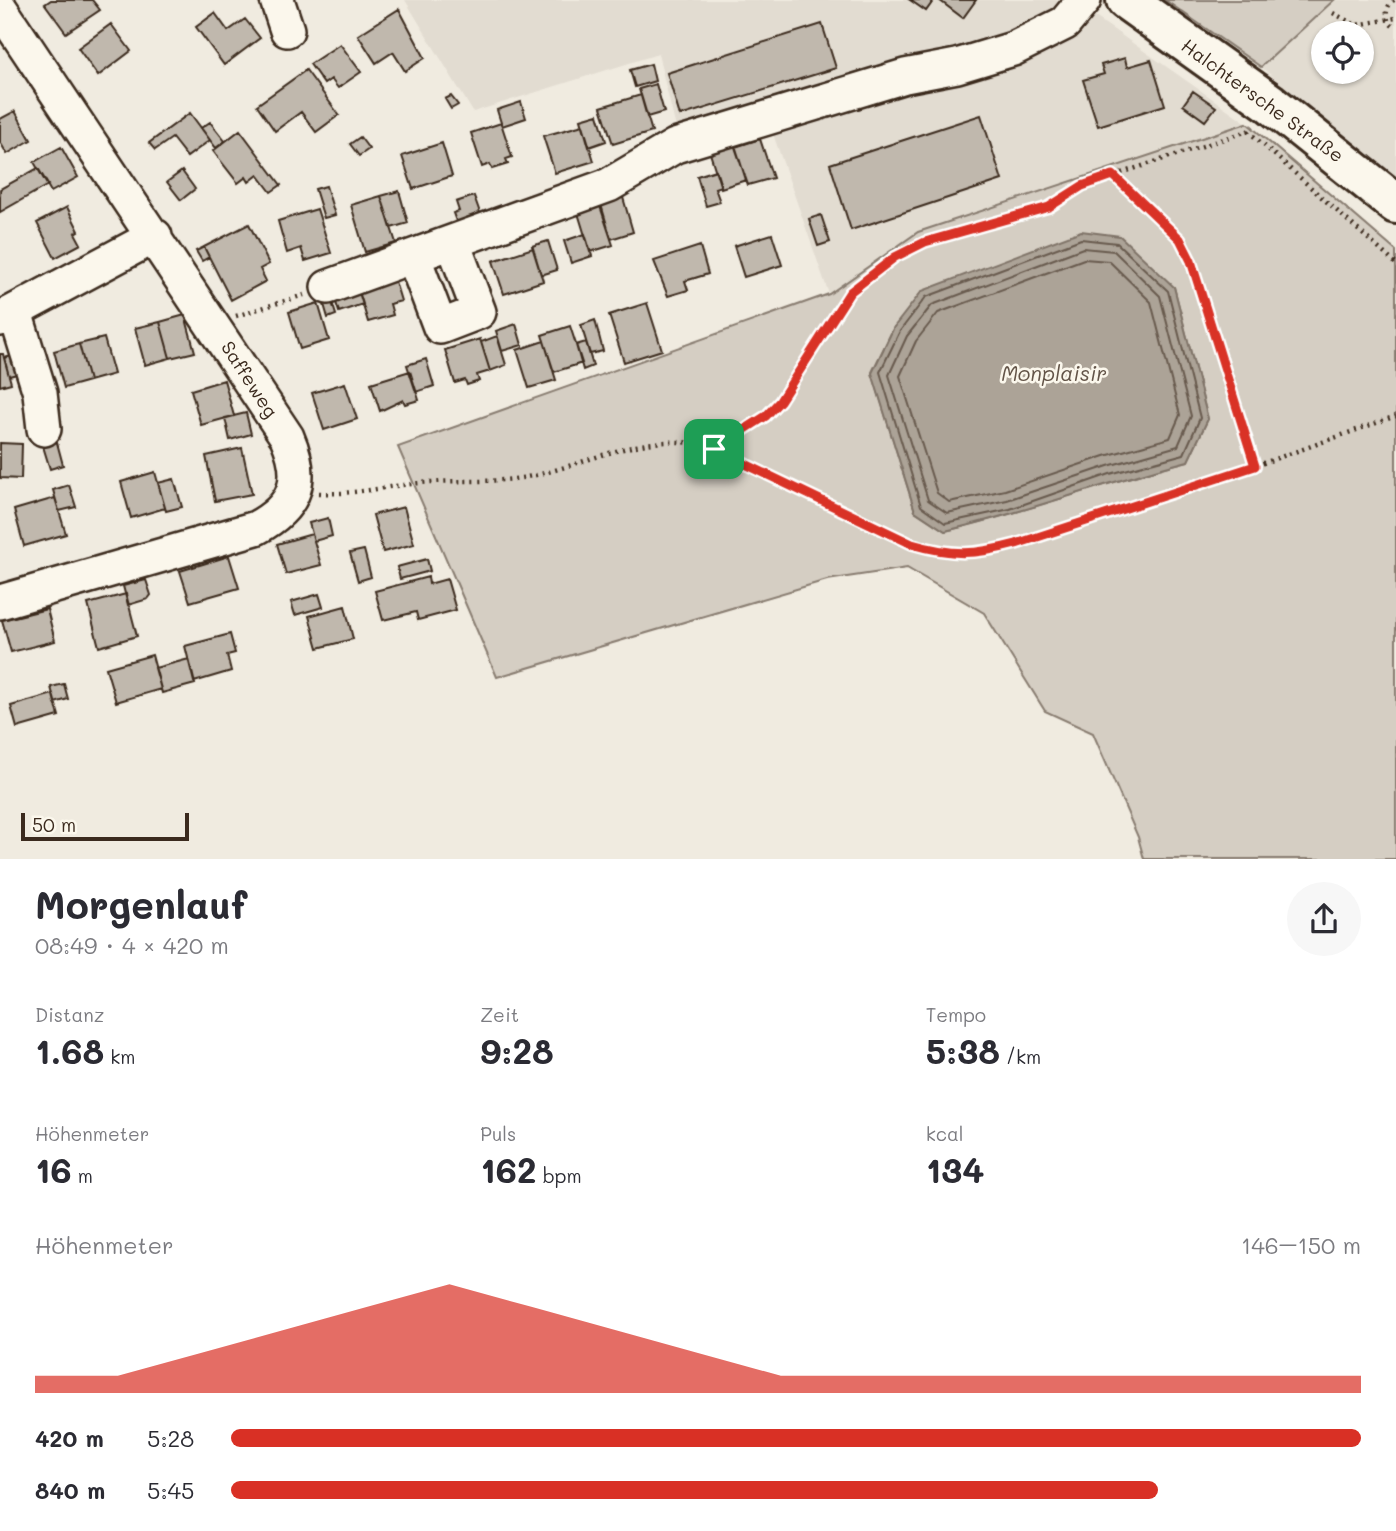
<!DOCTYPE html>
<html lang="de">
<head>
<meta charset="utf-8">
<style>
  body { margin:0; font-family:Mali,sans-serif; background:#f7f7f7; color:#2b2b33; height:100vh; display:flex; flex-direction:column; font-size:26px; white-space:nowrap }
  * { box-sizing:border-box; margin:0 }
  p { font-size:23px; color:#7c7c81 }
  .icon { flex:none; width:38px; height:38px; fill:none; stroke:currentColor; stroke-width:2; stroke-linecap:round; stroke-linejoin:round }
  .map { position:relative; height:859px; overflow:hidden }
  .details { display:flex; flex-direction:column; background:#fff; flex:1 }
  .details>* { flex:none }
  .controls { position:absolute; left:1311px; top:21px; display:grid; gap:14px }
  .controls a { display:grid; place-items:center; width:63px; height:63px; border-radius:50%; background:#fff; box-shadow:0 2px 5px #0004; font-size:35px }
  .scale { position:absolute; left:21px; bottom:18px; width:168px; box-sizing:border-box; padding-left:7px; border:4px solid #3b2a1e; border-top:0; font-size:19px; line-height:24px; white-space:nowrap; color:#3b2a1e; -webkit-text-stroke:5px #fbf7ec; paint-order:stroke }
  .pin { position:absolute; display:grid; place-items:center; width:60px; height:60px; color:#fff; margin:-30px; border-radius:14px; box-shadow:0 4px 10px #0006 }
  .round { display:grid; place-items:center; flex:none; width:74px; height:74px; border-radius:37px; background:#f7f7f7 }
  .overview { display:flex; align-items:center; justify-content:space-between; height:119px; padding:0 35px }
  h1 { font-size:38px; font-weight:700; line-height:52px }
  .figures { display:grid; grid-template-columns:repeat(3,1fr); gap:10px; height:119px; padding:7px 35px }
  .figures div { display:grid; align-content:center }
  .figures b { font-size:35px; font-weight:700 }
  .figures small { font-size:19px; font-weight:400 }
  .figures p { font-size:19px }
  .chart { height:196px; padding:14px 35px }
  .chart p { display:flex; justify-content:space-between }
  .chart svg { width:100%; height:126px; margin-top:7px; fill:#d93025; opacity:.7 }
  ul { padding:0 35px; list-style:none; font-size:23px }
  li { display:grid; grid-template-columns:112px 84px 1fr; align-items:center; height:52px }
  li i { height:18px; border-radius:9px; background:#d93025 }
  .map>svg:first-child { display:block }
</style>
</head>
<body>
<div class="map">
<svg width="1396" height="859" viewBox="0 0 1396 859">
  <rect width="100%" height="100%" fill="#f0ebe0"/>
  <filter id="ink" filterUnits="userSpaceOnUse"><feTurbulence type="fractalNoise" baseFrequency=".0143" numOctaves="2"/><feDisplacementMap in="SourceGraphic" scale="14" xChannelSelector="R" yChannelSelector="G"/><feConvolveMatrix kernelMatrix="1 2 1 2 8 2 1 2 1" color-interpolation-filters="sRGB"/></filter>
  <g filter="url(#ink)">
    <path fill="#e2dcd1" fill-rule="evenodd" d="M405 0H1071L1247 123 918 232 829 294 765 111 678 136 658 54 473 112Z
      M1334 0H1396V179L1261 67ZM1323 33H1362V72H1323Z"/>
    <path fill="#d5cec3" stroke="#887c70" stroke-width="2" fill-rule="evenodd" d="M1165 0H1334L1261 67Z
      M1247 123 1396 251V859H1144L1138 837 1093 733 1045 711 984 613 907 568 827 580 497 677 398 447 829 294 918 232ZM1174 287 1208 419 1188 461C1106 482 1027 512 945 531L915 511 872 372 894 327Z"/>
    <path fill="#aca397" stroke="#7f7367" stroke-width="2" d="M1081 231 1120 236 1174 287 1208 419 1188 461C1106 482 1028 512 945 531L915 511 872 373 894 327 922 291Z"/>
    <g fill="none" stroke-linecap="round" stroke-linejoin="round">
      <path stroke="#685a4e" stroke-width="2" d="M1081 239 1117 243 1168 291 1200 418 1184 454 1110 474 1010 509 945 523 921 506 880 372 900 331 926 297Z
        M1083 248 1114 251 1160 296 1191 416 1178 446 1108 466 1007 500 947 513 928 500 889 375 907 336 932 305Z
        M1084 259 1109 261 1151 302 1180 415 1170 438 1105 456 1005 490 949 502 937 493 900 376 916 341 938 313Z"/>
    </g>
    <path fill="#c0b8ad" stroke="#3b2a1e" stroke-width="2" d="M51 0H92L100 10 66 33 45 4Z
      M910 0H934L926 11Z
      M939 0H976L963 18Z
      M399 9 425 58 405 71 393 52 376 63 358 35Z
      M215 13 228 31 245 19 260 38 224 65 196 27Z
      M111 24 131 51 98 76 78 48Z
      M822 24 836 68 680 116 667 73Z
      M340 44 361 72 338 88 331 79 324 84 310 64Z
      M1125 58 1127 67 1151 60 1165 105 1098 126 1083 80 1104 74 1101 65Z
      M651 64 655 81 635 87 630 70Z
      M306 70 339 115 316 132 301 112 275 131 257 105Z
      M656 84 664 112 647 117 639 89Z
      M1193 91 1216 107 1205 121 1183 105Z
      M641 95 652 132 613 144 601 107Z
      M451 96 458 105 451 109 445 99Z
      M521 102 526 118 502 126 497 110Z
      M15 111 31 140 7 154 0 142V119Z
      M190 113 210 140 187 157 172 138 155 150 149 143Z
      M598 114 606 141 589 147 581 119Z
      M981 115 1002 180 851 230 830 164Z
      M210 122 225 141 216 148 201 128Z
      M501 123 512 157 506 159 508 164 492 169 490 164 482 167 471 133Z
      M583 125 594 161 555 173 543 136Z
      M240 130 281 185 271 192 258 175 249 182 246 177 238 183 213 151Z
      M360 137 369 149 359 156 350 144Z
      M760 139 773 178 748 185 735 147Z
      M734 142 746 180 721 188 709 150Z
      M442 143 452 176 413 189 402 156Z
      M61 147 78 177 51 192 34 162Z
      M38 168 48 185 0 212V189Z
      M716 170 721 186 715 188 720 202 706 206 697 176Z
      M182 171 195 189 181 200 167 182Z
      M326 186 335 215 324 218 315 189Z
      M399 191 408 223 391 228 381 196Z
      M622 194 633 232 611 239 600 201Z
      M381 196 396 243 365 252 351 205Z
      M474 196 484 224 460 232 453 213 459 211 456 202Z
      M600 206 613 245 590 252 578 213Z
      M67 207 79 231 75 233 81 244 55 258 37 223Z
      M317 209 331 253 305 261 301 248 287 253 278 221Z
      M821 215 830 242 818 246 809 219Z
      M249 224 269 264 260 269 266 281 231 300 204 247Z
      M585 234 592 256 571 263 564 241Z
      M772 234 782 265 744 277 734 246Z
      M548 241 557 270 541 275 532 246Z
      M700 246 708 274 685 281 688 290 668 296 654 261Z
      M204 247 209 257 202 261 196 251Z
      M533 248 543 281 504 294 493 261Z
      M394 278 401 301 390 304 393 315 368 322 358 289Z
      M357 285 363 304 339 312 333 293Z
      M331 299 336 315 328 318 323 301Z
      M318 303 329 340 300 349 289 312Z
      M647 303 662 350 624 362 609 315Z
      M185 315 195 352 170 358 160 322Z
      M595 320 603 351 590 354 581 325Z
      M160 322 170 358 145 365 135 328Z
      M516 324 522 345 502 351 496 331Z
      M570 326 582 363 554 372 542 335Z
      M497 336 506 365 490 371 481 342Z
      M104 338 114 374 89 381 79 344Z
      M480 339 490 371 477 375 479 381 467 385 465 380 455 383 445 350Z
      M544 341 556 380 529 388 517 350Z
      M586 342 593 366 583 370 576 345Z
      M79 344 89 381 64 388 54 351Z
      M0 354H3L11 383 0 386Z
      M20 354 25 372 9 376 4 358Z
      M426 359 434 386 416 392 407 365Z
      M410 371 419 400 405 404 403 400 380 411 371 383Z
      M224 380 234 416 201 425 191 390Z
      M345 383 357 419 324 430 312 393Z
      M246 413 251 434 230 440 225 418Z
      M56 439 63 465 50 469 42 443Z
      M0 443 22 444 21 479 0 478Z
      M242 448 252 494 215 501 206 456Z
      M155 472 165 508 131 518 121 482Z
      M174 479 182 507 166 511 158 483Z
      M69 485 76 507 59 511 53 490Z
      M55 498 66 534 24 546 14 510Z
      M404 507 414 544 383 552 373 515Z
      M328 518 332 536 314 541 309 523Z
      M312 534 321 565 286 574 277 544Z
      M364 550 371 577 358 581 350 553Z
      M229 556 239 588 190 602 180 571Z
      M427 559 430 571 400 579 397 567Z
      M428 577 429 584 447 579 456 610 418 620 416 612 383 620 375 591Z
      M146 580 151 595 148 599 128 605 123 586Z
      M126 594 137 636 99 647 88 604Z
      M319 594 323 607 295 615 291 602Z
      M345 606 353 639 318 648 309 616Z
      M47 609 55 641 11 652 2 620Z
      M230 634 235 653 227 655 231 671 194 682 185 646Z
      M152 655 161 689 116 702 106 668Z
      M189 659 195 684 162 693 155 668Z
      M64 684 68 699 55 703 51 687Z
      M53 694 59 716 17 728 11 706Z"/>
    <g fill="none" stroke-linecap="round" stroke-linejoin="round">
      <g stroke="#3b2a1e" stroke-width="38">
        <path id="minor" d="M277 0 287 30
          M0 8 287 437C305 479 297 506 256 528L0 602
          M414 258 440 327 479 312 453 243
          M328 287 609 185 675 146 905 76 957 66 1013 49 1065 23 1084 0
          M15 312 40 393 44 429
          M0 319 155 236"/>
      </g>
      <g stroke="#3b2a1e" stroke-width="44">
        <path id="major" d="M1126 0 1270 103 1396 204"/>
      </g>
      <path stroke="#3b2a1e" stroke-width="4.5" stroke-dasharray="2 5" stroke-linecap="butt" d="M1394 0C1384 7 1384 22 1396 28
        M1333 13 1356 25 1396 18
        M1248 131 1396 264
        M1114 175 1180 239 1191 261 1255 466
        M236 316 304 295
        M714 448 766 416 780 401 850 292 895 257 925 242 1049 207 1082 186 1248 131 1253 126
        M319 493C354 495 387 486 420 483 458 479 495 484 532 476 596 462 648 428 714 448L912 544 945 553H981L1255 466 1396 416"/>
      <use href="#minor" stroke="#fbf7ec" stroke-width="33"/>
      <use href="#major" stroke="#fbf7ec" stroke-width="38"/>
    </g>
  </g>
  <g fill="none" stroke-linecap="round" stroke-linejoin="round" filter="url(#ink)">
    <g stroke="#fff" stroke-width="14">
      <path id="route" d="M1113 175 1180 239 1191 261 1255 466 1016 544C975 555 953 556 912 544L714 449 766 416 780 401 850 292 895 257 925 242 1049 207 1082 186Z"/>
    </g>
    <use href="#route" stroke="#d93025" stroke-width="9"/>
  </g>
  <g text-anchor="middle" dominant-baseline="central" stroke-width="5" stroke-linejoin="round" paint-order="stroke">
    <g font-size="19" fill="#3b2a1e" stroke="#fbf7ec">
      <text transform="translate(1263 100) rotate(36)">Halchtersche Straße</text>
      <text transform="translate(250 379) rotate(57)">Saffeweg</text>
    </g>
    <g font-size="21" font-style="italic" fill="#635448" stroke="#fbf7ec">
      <text x="1054" y="372">Monplaisir</text>
    </g>
  </g>
</svg>
<div class="controls">
<a><svg class="icon" aria-label="locate" viewBox="0 0 24 24"><circle cx="12" cy="12" r="6"/><path d="M12 2v4M12 18v4M2 12h4M18 12h4"/></svg></a>
</div>
<div class="scale">50 m</div>
<div class="pin" style="left:714px;top:449px;background:#1e9e55"><svg class="icon" aria-label="arrive" viewBox="0 0 24 24"><path d="M6 21V4h12l-3 4 3 4H6"/></svg></div>
</div>
<section class="details">
<div class="overview"><div><h1>Morgenlauf</h1><p>08:49 · 4 × 420 m</p></div><a class="round"><svg class="icon" aria-label="share" viewBox="0 0 24 24"><path d="M12 15V3M7 8l5-5 5 5M5 13v7h14v-7"/></svg></a></div>
<div class="figures">
<div><p>Distanz</p><b>1.68<small> km</small></b></div>
<div><p>Zeit</p><b>9:28</b></div>
<div><p>Tempo</p><b>5:38<small> /km</small></b></div>
</div>
<div class="figures">
<div><p>Höhenmeter</p><b>16<small> m</small></b></div>
<div><p>Puls</p><b>162<small> bpm</small></b></div>
<div><p>kcal</p><b>134</b></div>
</div>
<div class="chart"><p><span>Höhenmeter</span>146–150 m</p>
<svg viewBox="0 0 160 44" preserveAspectRatio="none"><path d="M0 44V38L10 38L20 30L30 22L40 14L50 6L60 14L70 22L80 30L90 38L100 38L110 38L120 38L130 38L140 38L150 38L160 38V44z"/></svg>
</div>
<ul>
<li><b>420 m</b>5:28<i style="width:100%"></i></li>
<li><b>840 m</b>5:45<i style="width:82%"></i></li>
</ul>
</section>
</body>
</html>
